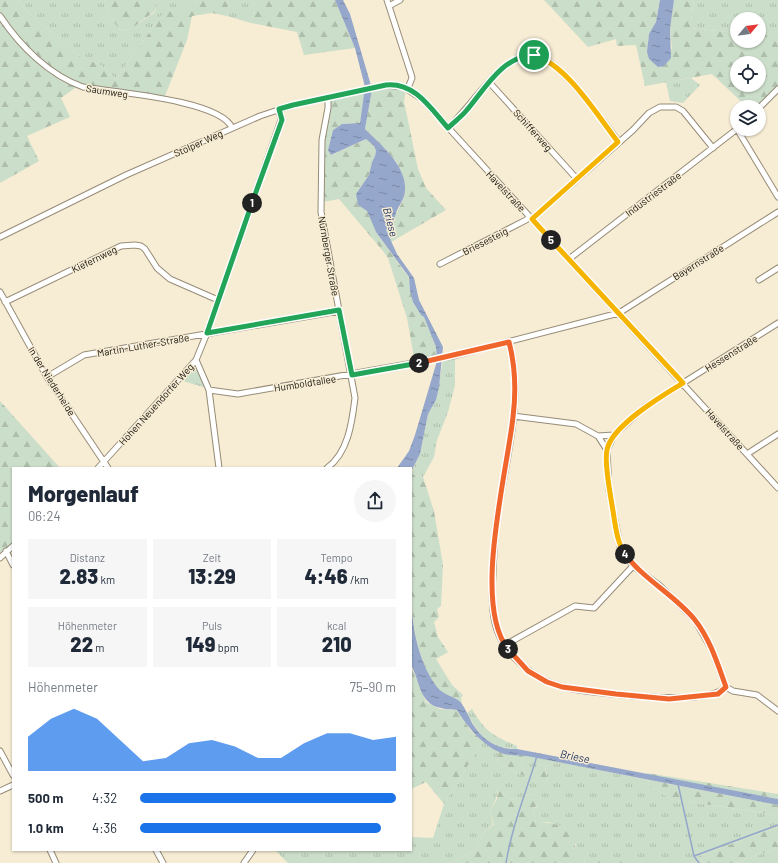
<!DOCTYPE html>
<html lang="de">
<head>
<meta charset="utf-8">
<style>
  body { margin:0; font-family:Barlow,sans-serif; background:#f6f6f7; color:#1f2937; height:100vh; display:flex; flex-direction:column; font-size:15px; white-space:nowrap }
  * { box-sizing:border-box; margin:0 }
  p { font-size:13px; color:#747a83 }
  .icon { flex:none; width:22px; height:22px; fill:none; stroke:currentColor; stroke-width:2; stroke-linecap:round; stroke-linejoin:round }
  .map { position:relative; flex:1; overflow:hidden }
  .sheet { position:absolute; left:12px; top:467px; width:400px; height:384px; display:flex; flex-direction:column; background:#fff; border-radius:0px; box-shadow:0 1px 3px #0004 }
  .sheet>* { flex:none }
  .needle { width:26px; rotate:61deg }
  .tools { position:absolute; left:730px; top:12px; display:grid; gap:8px }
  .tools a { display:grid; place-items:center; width:36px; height:36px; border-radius:50%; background:#fff; box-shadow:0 1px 3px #0004; font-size:20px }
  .pin { position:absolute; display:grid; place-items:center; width:34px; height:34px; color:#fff; margin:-17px; border:2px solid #fff; border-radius:50%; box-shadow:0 1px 4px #0007 }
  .km { position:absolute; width:20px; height:20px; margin:-10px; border-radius:50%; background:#222; color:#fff; font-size:11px; line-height:20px; text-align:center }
  .round { display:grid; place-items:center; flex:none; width:42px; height:42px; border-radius:21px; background:#f6f6f7 }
  .summary { display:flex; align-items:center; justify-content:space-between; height:68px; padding:0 16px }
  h1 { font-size:22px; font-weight:800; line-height:30px }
  .stats { display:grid; grid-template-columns:repeat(3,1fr); gap:6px; height:68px; padding:4px 16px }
  .stats div { display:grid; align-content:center; border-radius:0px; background:#f6f6f7; text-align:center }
  .stats b { font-size:20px; font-weight:800 }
  .stats small { font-size:11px; font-weight:400 }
  .stats p { font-size:11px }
  .chart { height:112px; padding:8px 16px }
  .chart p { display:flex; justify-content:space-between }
  .chart svg { width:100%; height:72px; margin-top:4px; fill:#1a73e8; opacity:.7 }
  ul { padding:0 16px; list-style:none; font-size:13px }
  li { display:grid; grid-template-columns:64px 48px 1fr; align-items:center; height:30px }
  li i { height:10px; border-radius:5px; background:#1a73e8 }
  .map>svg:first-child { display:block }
</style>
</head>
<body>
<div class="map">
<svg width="778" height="863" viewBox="0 0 778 863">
  <defs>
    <pattern id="grass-tufts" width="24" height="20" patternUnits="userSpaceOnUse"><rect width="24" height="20" fill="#cbdec9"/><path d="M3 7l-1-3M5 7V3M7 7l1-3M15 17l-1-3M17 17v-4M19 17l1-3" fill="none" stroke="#aebeab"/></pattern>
    <pattern id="forest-firs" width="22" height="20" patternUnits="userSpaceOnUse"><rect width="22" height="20" fill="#cbdec9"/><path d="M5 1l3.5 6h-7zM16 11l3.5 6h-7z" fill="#aebeab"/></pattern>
    <pattern id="water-ripples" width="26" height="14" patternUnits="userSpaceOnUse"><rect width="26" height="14" fill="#95a7cb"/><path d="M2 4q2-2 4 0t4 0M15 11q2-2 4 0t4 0" fill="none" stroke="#7987a3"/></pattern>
  </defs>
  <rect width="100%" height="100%" fill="#f7ecd4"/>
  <path fill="url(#grass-tufts)" d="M18 0H104L110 17 120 30 131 29 155 12 159 0H198C192 2 185 8 180 9 173 11 168 12 161 16L116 79 100 65 79 56 27 12Z
    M227 0H251L255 7 251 23 227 16 229 4Z
    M694 0H778V35H759V19H737V33L690 28Z
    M691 78 700 85 683 103 670 101 666 82Z
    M455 354V385L448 412 437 440 434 457 423 477 411 474 420 454 428 414 436 400 443 360Z
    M195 363 207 388 179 380Z
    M472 709C485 732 494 736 517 746V749C491 750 478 734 467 713Z
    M483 741 499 751 497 762 524 776 548 782 545 766 541 764 534 773 530 774 525 772 521 763 523 755 649 780 648 784 670 799 778 815V827L699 856 703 863H633V857H585L584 863H572V855L576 845 566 828 548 822 536 823 533 810 537 806 533 794 511 800 498 789 496 799 490 811 493 825 483 833 476 850 451 863H288L275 850H411V837L433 838 444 804Z
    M778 848V863H736Z"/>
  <path fill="url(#forest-firs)" fill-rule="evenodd" d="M0 0H18L27 12 79 56 100 65 116 79 161 16 172 10 183 8 188 4 198 0H227L229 4 227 16 212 13 192 16 187 40 163 101 75 88 61 98 70 117 27 136 39 161 0 183Z
    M104 0H159L155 11 131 29 120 30 110 17Z
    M251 0H335L355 48 304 55 297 32 251 23 255 7Z
    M544 0H660L656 22 648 39 649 59 672 49 670 29 674 0H694L690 28 737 33V41H759V35H778V86L757 107H747L712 74 645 86 636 45 617 46 616 39 588 47ZM737 63H759V85H737Z
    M386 86 406 89 404 101 418 169 426 188 446 210 391 242 385 230C392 220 400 209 404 197 411 169 382 146 365 129L372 89Z
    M365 90 360 123 342 124 333 130 328 150 332 155 366 139 374 146 376 151 375 156 372 162 369 175 356 194 358 205 367 211 376 232 409 278 410 291 421 315 424 317 436 347 437 359 415 363 407 318 388 258 383 251 339 199 323 202 325 168 323 134 329 99Z
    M0 401 60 468H13V543L0 555Z
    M411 474 423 477 434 511 443 565 441 606 437 609 439 617 434 622 438 637 448 652 436 659 452 685 463 695 461 698 462 704C455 697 443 695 437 687 409 648 411 598 411 553 411 526 411 500 411 474Z
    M411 666 426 702 440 709 457 710 471 731 483 741 444 804 426 782 411 789Z
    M499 751 505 754 523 755 521 763 525 772 530 774 534 773 541 764 545 766 548 783 524 776 497 762Z
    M647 773 778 794V799L655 776 647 775Z
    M649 780 778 805V815L670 799 648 784Z
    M498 789 511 800 533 794 539 798V802L533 810 536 822C551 823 575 824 575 845 575 851 572 856 572 863H451L476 850 483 833 494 825 490 811 497 799Z
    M778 827V848L736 863H703L699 856Z
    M585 857H633V863H584Z"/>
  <path fill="url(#water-ripples)" d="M335 0H343L350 14 372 89 365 129C380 144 407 166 405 190 405 199 399 205 396 213 394 218 394 223 392 228L386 230 397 254 414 278 419 300 443 347 439 387 436 400 428 414 420 454 411 472V468H397L409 451 415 435 437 361 436 347 424 317 421 315 413 302 410 291 409 277 376 232 367 211 358 205 356 194 369 175 372 162 375 156 376 151 374 146 366 139 331 155 328 150 333 130 342 124 360 123 365 87 355 48Z
    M660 0H674L670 29 671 58 664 66 658 67 649 59 647 52 649 34 656 22Z
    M411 586C411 621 416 658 437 687 444 696 456 696 462 704 466 710 469 717 472 723 483 740 497 750 517 749L778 799V805L532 757C523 755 512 756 504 754 484 747 468 728 457 710 452 709 447 710 441 708 419 704 420 681 411 665Z"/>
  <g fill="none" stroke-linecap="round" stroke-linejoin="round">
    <path stroke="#95a7cb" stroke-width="1.5" d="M678 784 694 856 699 863
      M694 856 778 825
      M506 863C512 826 526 792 537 756"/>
    <g stroke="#978c77" stroke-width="7">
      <path id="minor" d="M387 0 411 74 412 78 408 88
        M389 6 400 0
        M0 16C20 46 49 75 83 87 112 92 221 100 232 128
        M489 82 577 179
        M759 108 778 89
        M448 128C467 110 480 89 499 71 509 63 521 53 535 55 560 59 602 121 619 142
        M737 129 778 197
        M532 219 633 130 649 113 660 107H676L683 111 713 148
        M0 237 126 175 260 116 293 105 386 85 404 87 422 99 778 488
        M569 259 737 129
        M440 264 526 220 529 217
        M759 280 778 268
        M0 292 47 377 108 468
        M5 302 121 246 135 245 141 246 145 249 157 268 170 279 218 300
        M509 342C525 400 505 461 497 519 494 537 494 555 493 573 492 591 491 612 497 630 505 652 525 671 546 681 570 692 606 693 632 696 653 697 712 702 726 687L733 691 757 695 778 711
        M196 360 209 390 238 394 453 356 619 313 778 212
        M47 377 84 355 339 311
        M209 390 219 468
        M513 416 576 424 598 436 614 435
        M598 436 607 450 609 490 620 546 633 566 659 585 695 620 712 650 726 687
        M607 450 614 435 645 407 778 323
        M747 454 778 434
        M98 468 196 360 207 333 281 120 279 109
        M327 468C348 453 352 423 355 398L321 212 322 140 328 108V98
        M6 551 13 565
        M0 558 13 546
        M505 645 575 606 594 608 633 566
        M0 751 13 775
        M0 791 13 785
        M50 850 56 863
        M156 850 163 863
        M244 863 253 850"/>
    </g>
    <use href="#minor" stroke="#fff" stroke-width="5"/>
  </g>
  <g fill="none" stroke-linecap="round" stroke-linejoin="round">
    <g stroke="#fff" stroke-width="8">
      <path id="split-1" d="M252 203 282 120 279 109 293 105 386 85C415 82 431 109 448 128 454 122 461 117 466 111 485 89 502 56 534 55"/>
    </g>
    <g stroke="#fff" stroke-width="8">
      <path id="split-2" d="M252 203 207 333 339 310 352 375 419 363"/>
    </g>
    <g stroke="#fff" stroke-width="8">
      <path id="split-3" d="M419 363 509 342C515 365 516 393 513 417 507 473 472 604 508 649"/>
    </g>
    <g stroke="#fff" stroke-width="8">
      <path id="split-4" d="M508 649 528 671 547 682 562 687 616 694 669 699 718 694 726 687C718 665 710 639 695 620 675 595 644 580 625 554"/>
    </g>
    <g stroke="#fff" stroke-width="8">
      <path id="split-5" d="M551 240 683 383C663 395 611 426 607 450 604 462 610 492 612 505 615 521 616 541 625 554"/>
    </g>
    <g stroke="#fff" stroke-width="8">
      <path id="split-6" d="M534 55C567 65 597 115 618 142L532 219 551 240"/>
    </g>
    <use href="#split-1" stroke="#22a559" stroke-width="5"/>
    <use href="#split-2" stroke="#22a559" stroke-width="5"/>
    <use href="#split-3" stroke="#f0652b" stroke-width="5"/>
    <use href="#split-4" stroke="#f0652b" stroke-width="5"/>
    <use href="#split-5" stroke="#f5b400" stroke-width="5"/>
    <use href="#split-6" stroke="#f5b400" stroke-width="5"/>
  </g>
  <g text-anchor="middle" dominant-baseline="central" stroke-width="3" stroke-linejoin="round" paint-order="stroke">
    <g font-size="10" fill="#17130b" stroke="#f7ecd4">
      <text transform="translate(107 91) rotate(9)">Saumweg</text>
      <text transform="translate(533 130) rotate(48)">Schifferweg</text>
      <text transform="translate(198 143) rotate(-24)">Stolper Weg</text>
      <text transform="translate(506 191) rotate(47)">Havelstraße</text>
      <text transform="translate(653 194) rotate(-37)">Industriestraße</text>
      <text transform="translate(485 241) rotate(-27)">Briesesteig</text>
      <text transform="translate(329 256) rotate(80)">Nürnberger Straße</text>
      <text transform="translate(94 259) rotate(-26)">Kiefernweg</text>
      <text transform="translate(698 262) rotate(-32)">Bayernstraße</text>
      <text transform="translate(143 345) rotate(-10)">Martin-Luther-Straße</text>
      <text transform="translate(731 353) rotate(-32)">Hessenstraße</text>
      <text transform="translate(52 381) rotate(58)">In der Niederheide</text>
      <text transform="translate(305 383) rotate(-9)">Humboldtallee</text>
      <text transform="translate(156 404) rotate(-48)">Hohen Neuendorfer Weg</text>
      <text transform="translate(725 429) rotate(48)">Havelstraße</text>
    </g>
    <g font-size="11" font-style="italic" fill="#1c305f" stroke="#f7ecd4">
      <text transform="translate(391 222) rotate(75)">Briese</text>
      <text transform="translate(575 756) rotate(11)">Briese</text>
    </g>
  </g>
</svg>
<div class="tools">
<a><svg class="needle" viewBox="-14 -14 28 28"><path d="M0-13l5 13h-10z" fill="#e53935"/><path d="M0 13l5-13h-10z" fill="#747a83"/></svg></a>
<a><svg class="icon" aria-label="locate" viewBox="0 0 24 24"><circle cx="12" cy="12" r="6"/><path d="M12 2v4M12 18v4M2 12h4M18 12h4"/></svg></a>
<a><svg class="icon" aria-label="layers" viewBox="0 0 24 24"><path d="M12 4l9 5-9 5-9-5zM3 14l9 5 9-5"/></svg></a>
</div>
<div class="pin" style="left:534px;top:55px;background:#1e9e55"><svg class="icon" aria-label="arrive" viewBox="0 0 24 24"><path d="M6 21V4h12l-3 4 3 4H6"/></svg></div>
<b class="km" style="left:252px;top:203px">1</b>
<b class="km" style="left:419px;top:363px">2</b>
<b class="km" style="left:508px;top:649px">3</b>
<b class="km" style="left:625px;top:554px">4</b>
<b class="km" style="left:551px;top:240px">5</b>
<section class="sheet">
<div class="summary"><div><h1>Morgenlauf</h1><p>06:24</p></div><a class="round"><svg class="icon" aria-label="share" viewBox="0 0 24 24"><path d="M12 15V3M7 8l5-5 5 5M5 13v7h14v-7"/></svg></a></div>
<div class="stats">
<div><p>Distanz</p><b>2.83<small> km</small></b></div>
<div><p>Zeit</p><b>13:29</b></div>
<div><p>Tempo</p><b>4:46<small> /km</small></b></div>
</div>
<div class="stats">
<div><p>Höhenmeter</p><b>22<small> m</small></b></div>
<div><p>Puls</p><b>149<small> bpm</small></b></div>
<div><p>kcal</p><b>210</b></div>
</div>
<div class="chart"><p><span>Höhenmeter</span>75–90 m</p>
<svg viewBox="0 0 160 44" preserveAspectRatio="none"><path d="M0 44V23L10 12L20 6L30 12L40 25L50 38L60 36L70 27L80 25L90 29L100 36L110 36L120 27L130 21L140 21L150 25L160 23V44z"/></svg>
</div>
<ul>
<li><b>500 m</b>4:32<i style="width:100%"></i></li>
<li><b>1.0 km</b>4:36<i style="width:94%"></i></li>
</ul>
</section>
</div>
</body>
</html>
